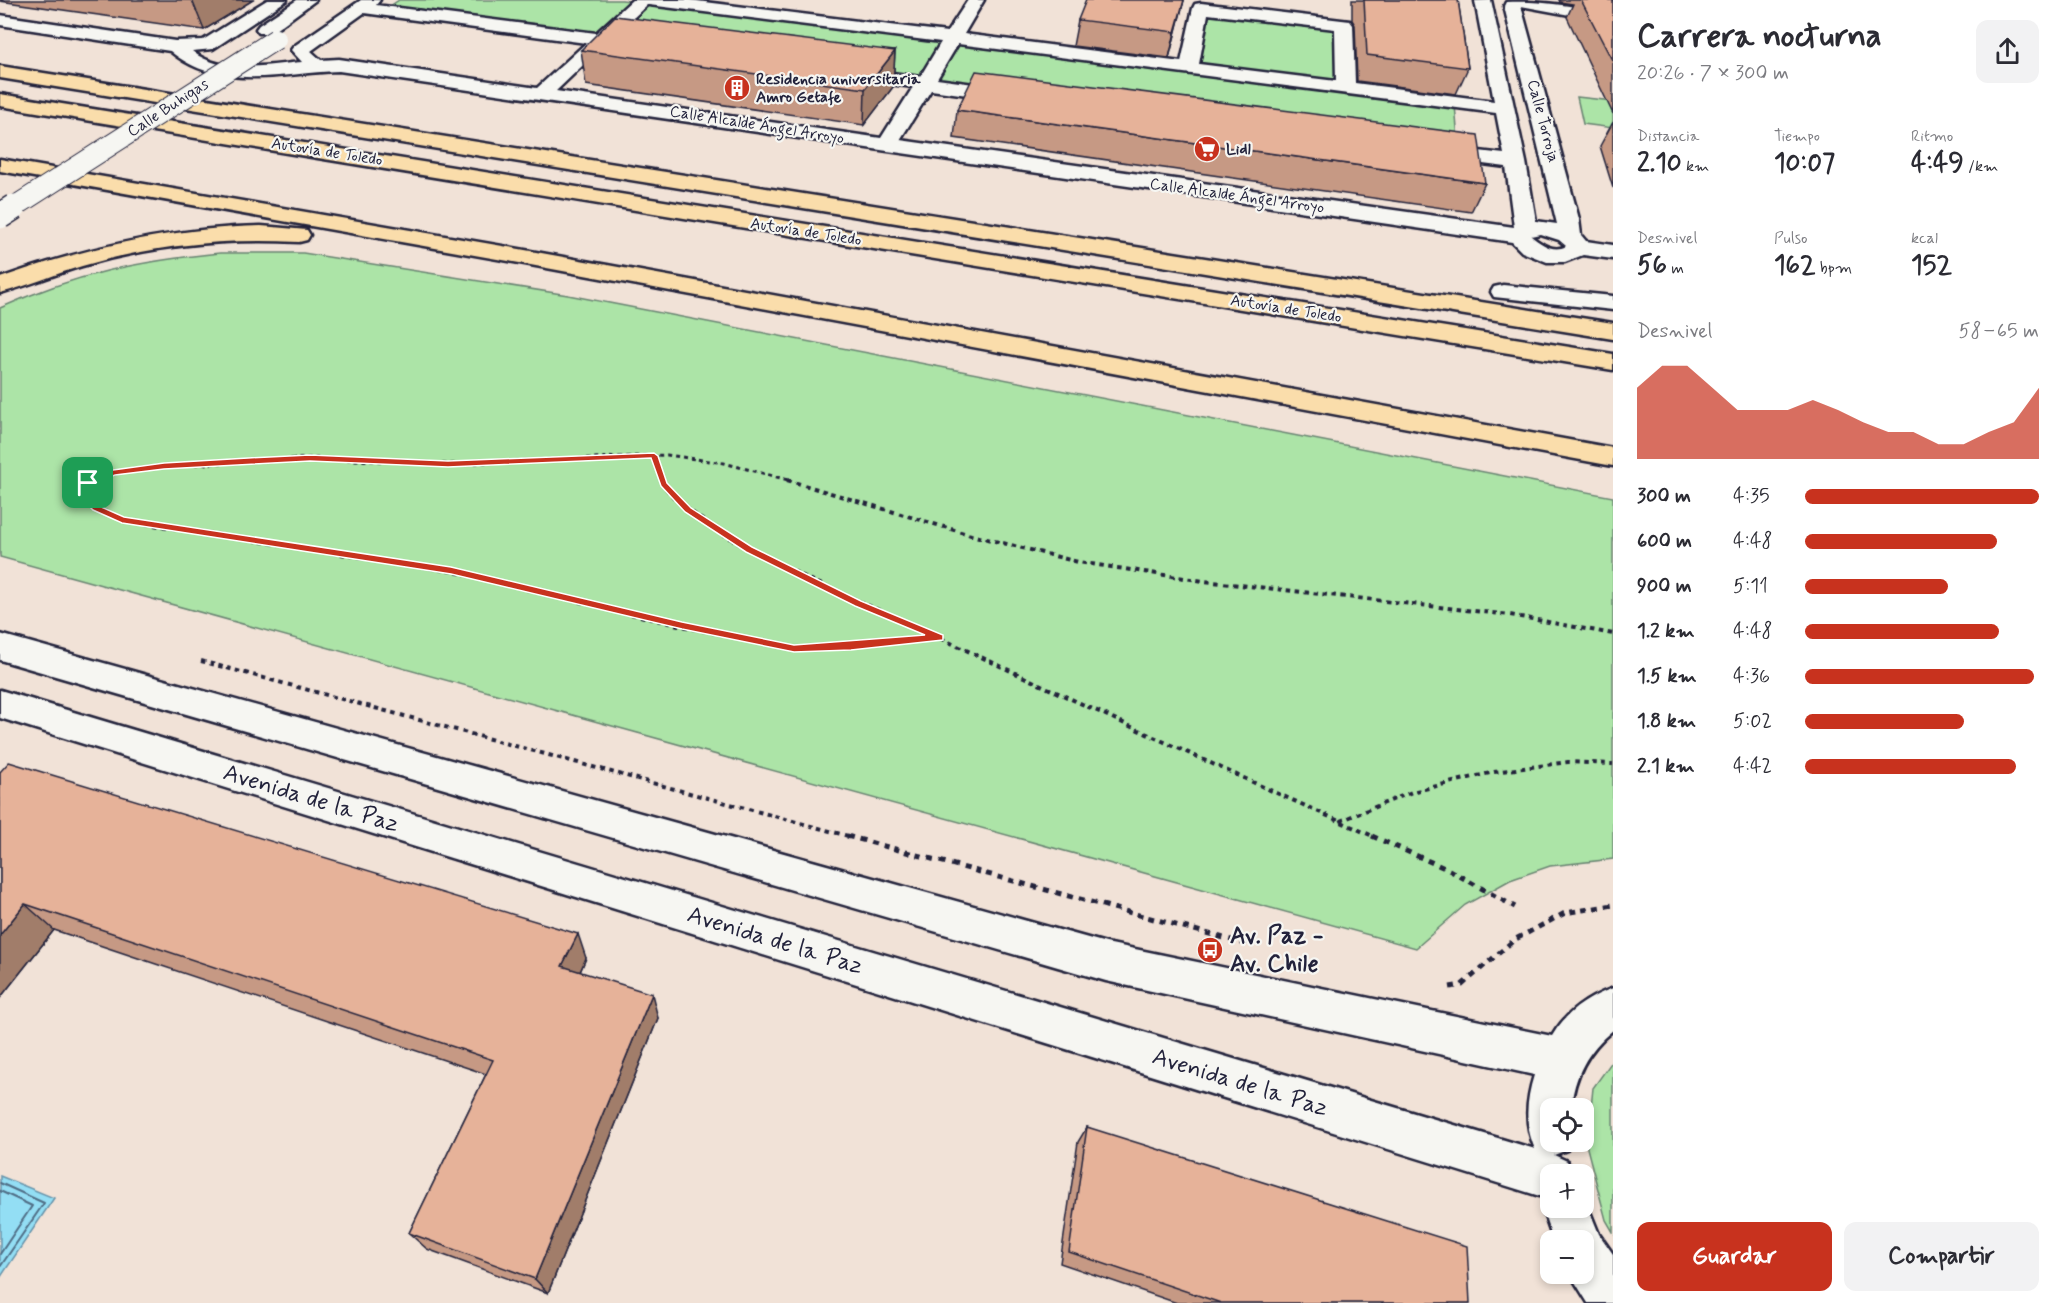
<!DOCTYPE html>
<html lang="es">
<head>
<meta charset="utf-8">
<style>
  body { margin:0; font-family:Mynerve,sans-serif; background:#f2f2f3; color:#2b2b33; height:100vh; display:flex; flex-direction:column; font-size:22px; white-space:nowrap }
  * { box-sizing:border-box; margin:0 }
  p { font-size:20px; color:#7c7c81 }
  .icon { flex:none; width:33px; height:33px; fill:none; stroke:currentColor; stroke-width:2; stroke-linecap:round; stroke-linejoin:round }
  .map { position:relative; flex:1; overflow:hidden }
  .details { display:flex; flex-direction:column; background:#fff; width:450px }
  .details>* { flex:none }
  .buttons { position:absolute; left:1540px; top:1098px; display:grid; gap:12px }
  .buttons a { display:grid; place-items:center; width:54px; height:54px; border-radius:12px; background:#fff; box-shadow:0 3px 9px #0003; font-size:30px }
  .pin { position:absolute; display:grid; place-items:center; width:51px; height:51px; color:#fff; margin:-26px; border-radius:12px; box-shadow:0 3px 9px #0006 }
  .round { display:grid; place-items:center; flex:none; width:63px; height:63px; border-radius:12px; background:#f2f2f3 }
  .summary { display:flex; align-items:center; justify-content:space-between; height:102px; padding:0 24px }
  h1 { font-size:33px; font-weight:700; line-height:45px }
  .metrics { display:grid; grid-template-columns:repeat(3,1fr); gap:9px; height:102px; padding:6px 24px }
  .metrics div { display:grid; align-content:center }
  .metrics b { font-size:26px; font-weight:700 }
  .metrics small { font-size:16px; font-weight:400 }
  .metrics p { font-size:16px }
  .chart { height:168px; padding:12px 24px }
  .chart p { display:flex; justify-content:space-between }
  .chart svg { width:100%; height:108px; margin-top:6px; fill:#c8321e; opacity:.7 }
  .primary-button { display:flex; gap:12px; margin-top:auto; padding:12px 24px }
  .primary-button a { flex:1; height:69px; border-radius:12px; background:#c8321e; color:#fff; font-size:24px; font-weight:700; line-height:69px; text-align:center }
  .primary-button a+a { background:#f2f2f3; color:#2b2b33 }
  ul { padding:0 24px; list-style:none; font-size:20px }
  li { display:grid; grid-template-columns:96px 72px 1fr; align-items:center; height:45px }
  li i { height:15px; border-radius:8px; background:#c8321e }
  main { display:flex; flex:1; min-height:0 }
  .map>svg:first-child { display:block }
</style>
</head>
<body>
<main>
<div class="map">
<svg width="1613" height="1303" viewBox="0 0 1613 1303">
  <rect width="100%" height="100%" fill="#f1e2d7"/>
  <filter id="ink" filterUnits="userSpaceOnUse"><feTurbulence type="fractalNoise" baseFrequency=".0167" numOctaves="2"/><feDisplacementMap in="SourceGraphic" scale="12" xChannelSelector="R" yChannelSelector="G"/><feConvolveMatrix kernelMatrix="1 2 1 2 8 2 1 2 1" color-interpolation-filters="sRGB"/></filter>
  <g filter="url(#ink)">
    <path fill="#ace4a7" stroke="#678371" stroke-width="1.5" d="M399 0H622L1197 72 1207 11 1335 27 1338 89 1455 105 1459 152 387 8Z
      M1577 97 1613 101V128L1583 124Z
      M220 253H303L568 295 1613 497V859L1550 866 1510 880 1465 905 1416 948 0 557V308C75 274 139 261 220 253Z
      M1613 1060V1232L1606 1220 1587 1148 1593 1088Z"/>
    <path fill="#93def4" stroke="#6693aa" stroke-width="1.5" d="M0 1176 54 1198 0 1278Z"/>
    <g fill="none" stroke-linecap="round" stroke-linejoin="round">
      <path stroke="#4f6d85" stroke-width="2" d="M0 1183 44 1203 0 1267
        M0 1191 32 1206 0 1254"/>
      <g stroke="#22223b" stroke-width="5">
        <path id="street" d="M267 0H287L213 49 192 51C221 75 268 65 302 62L291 50 294 46 361 0H380L376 5 596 33 632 0H689L947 32 968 0H984L964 34 1181 62 1193 8 1195 4 1201 3 1350 21 1353 25 1355 83 1494 101 1475 1 1491 0 1526 162 1536 221 1557 224 1504 6 1506 2C1539 0 1579 7 1613 13V23L1521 6 1579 219 1581 235 1586 241 1613 245V259L1583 255 1565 262H1547L1522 252 1512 242 339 71C280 73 219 92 170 51L0 25V15L175 41 203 40ZM647 5H649L941 42 920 77 851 67 844 69 842 73 844 77 851 79 913 87 881 138 556 91 604 45 636 49 642 48 645 44 642 40 614 36ZM364 13 586 43 537 88 339 59 321 60 311 51ZM1208 14 1335 29 1336 81 1199 64ZM958 44 1496 113 1504 154 1436 146 1429 148 1426 152 1429 156 1436 158 1506 167 1514 227 900 140 931 90 1011 101 1018 99 1021 95 1018 91 1011 89 937 79ZM1540 234 1559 240 1566 246C1554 253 1541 244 1531 236Z
          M297 0H316L271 33H259L256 29 259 25Z
          M1503 285 1613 296V310L1494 297 1491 292 1494 287Z"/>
      </g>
      <g stroke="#22223b" stroke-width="5">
        <path id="secondary" d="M0 634 1106 943 1552 1036C1567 1011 1587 998 1613 988V1030C1587 1051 1574 1076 1571 1108H1551V1142H1570L1567 1150 1554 1155 1567 1161 1573 1174H1551V1208H1584V1197L1599 1234 1613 1254V1303H1588L1570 1274H1584V1240H1553L1542 1208 1546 1198 0 718V690L1535 1149C1524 1124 1526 1101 1534 1075L1106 981 0 660Z"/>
      </g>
      <g stroke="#22223b" stroke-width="5">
        <path id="highway" d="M0 66 1613 323V339L0 78Z
          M0 94 1613 354V370L0 106Z
          M0 159 525 250 1613 448V466L525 264 0 171Z
          M261 226 307 230 310 235 307 240 299 242C225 238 154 245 82 266 55 274 28 286 0 293V278C85 248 170 228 261 226Z"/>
      </g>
      <path stroke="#22223b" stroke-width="3" stroke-dasharray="4 4" stroke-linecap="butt" d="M654 456 663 481
        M93 481 113 472 164 466 310 458 448 464 667 455 724 463 792 481"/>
      <path stroke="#22223b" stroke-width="4" stroke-dasharray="4.5 4.5" stroke-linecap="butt" d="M97 480 89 483 86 498 96 508 122 520 451 571 682 626 794 649 939 637
        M662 480C671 504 727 537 750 549 815 585 884 611 951 643 1092 709 1233 774 1375 837
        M787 480 971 535 1078 562 1204 581 1510 615 1613 634
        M201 661 852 837
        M1340 821 1412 792 1494 772 1568 762 1613 764"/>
      <path stroke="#22223b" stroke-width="5" stroke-dasharray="6 6" stroke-linecap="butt" d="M847 836 1250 945
        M1372 836 1449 870 1515 907
        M1450 987 1462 985 1514 940 1565 913 1613 905"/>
      <use href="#street" fill="#f6f6f2" fill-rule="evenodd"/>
      <use href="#secondary" fill="#f6f6f2" fill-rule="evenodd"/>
      <use href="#highway" fill="#faddab" fill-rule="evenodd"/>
      <g stroke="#22223b" stroke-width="22" stroke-linecap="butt">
        <path id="street-bridge-far1" d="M11 209 276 39"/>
      </g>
      <g stroke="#22223b" stroke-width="28" stroke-linecap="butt">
        <path id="street-bridge" d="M0 216 14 207"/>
      </g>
      <use href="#street-bridge-far1" stroke="#f6f6f2" stroke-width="20"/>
      <use href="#street-bridge" stroke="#f6f6f2" stroke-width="25"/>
    </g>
    <path fill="#c69984" stroke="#22223b" stroke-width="1.5" d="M0 0H253L204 30 0 1Z
      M1184 0 1169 58 1073 46 1078 20Z
      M1352 0H1458L1468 68 1456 94 1357 81 1355 25 1352 20Z
      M1559 0H1613V114L1567 17 1573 4 1560 2Z
      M581 50 895 51 893 87 864 125 586 85Z
      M957 110 1485 183 1471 212 954 138Z
      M1613 122V188L1600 146Z
      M0 772 586 958 580 972 658 1018 548 1293 427 1249 409 1233 486 1074 54 930 0 998Z
      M1087 1127 1470 1303H1177L1060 1263 1078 1142Z"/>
    <path fill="#a17d6b" stroke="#22223b" stroke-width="1.5" d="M192 0H253L204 30Z
      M1184 0 1169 58 1175 32Z
      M895 51 893 87 864 125 865 89Z
      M25 904 54 930 0 998V935Z
      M578 934 586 958 572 990 562 966Z
      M652 994 658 1018 548 1293 535 1279Z"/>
    <path fill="#e6b299" stroke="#22223b" stroke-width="1.5" d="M1086 0H1184L1175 32 1078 20Z
      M1364 0H1458L1468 68 1367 55Z
      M1581 0H1613V62Z
      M615 16 895 51 865 89 581 50Z
      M976 71 1478 135 1485 183 957 110Z
      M9 762 578 934 562 966 652 994 535 1279 409 1233 493 1060 25 904 0 935V772Z
      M1087 1127 1467 1246 1470 1303H1221L1069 1252Z"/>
  </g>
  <path fill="#c8321e" stroke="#fff" stroke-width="1.5" fill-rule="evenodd" d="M654 453 658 456 667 483 691 508 752 547 861 601 943 635V640L851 650 794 652 682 629 451 574 122 523 93 510 81 498 85 481 113 470 164 463 248 458 310 455 448 461ZM651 458 661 486 685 512 746 552 855 606 925 635 794 645 682 622 451 567 124 517 99 506 90 497 92 484 115 475 164 469 310 461 448 467Z"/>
  <defs>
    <g id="building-disc" transform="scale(1.35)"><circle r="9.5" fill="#c8321e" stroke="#f6f6f2"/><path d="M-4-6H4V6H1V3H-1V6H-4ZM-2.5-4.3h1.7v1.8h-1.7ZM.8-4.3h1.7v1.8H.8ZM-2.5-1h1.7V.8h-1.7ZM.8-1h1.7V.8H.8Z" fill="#fff"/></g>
    <g id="supermarket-disc" transform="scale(1.35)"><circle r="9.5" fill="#c8321e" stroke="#f6f6f2"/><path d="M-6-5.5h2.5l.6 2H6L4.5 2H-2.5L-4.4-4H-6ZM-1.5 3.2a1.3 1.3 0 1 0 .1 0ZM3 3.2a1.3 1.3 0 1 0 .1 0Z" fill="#fff"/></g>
    <g id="bus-disc" transform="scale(1.35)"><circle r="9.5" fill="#c8321e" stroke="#f6f6f2"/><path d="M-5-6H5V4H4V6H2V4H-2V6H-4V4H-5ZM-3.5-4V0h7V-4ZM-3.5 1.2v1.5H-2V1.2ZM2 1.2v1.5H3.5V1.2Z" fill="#fff"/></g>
  </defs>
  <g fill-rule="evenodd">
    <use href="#building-disc" x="737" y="88"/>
    <use href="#supermarket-disc" x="1207" y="149"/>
    <use href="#bus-disc" x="1210" y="950"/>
  </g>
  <g text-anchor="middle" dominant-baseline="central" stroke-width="4.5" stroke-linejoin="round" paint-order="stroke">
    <g font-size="16" font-weight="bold" fill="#22223b" stroke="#f6f6f2" text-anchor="start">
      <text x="756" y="79">Residencia universitaria<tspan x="756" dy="18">Amro Getafe</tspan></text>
      <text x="1226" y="149">Lidl</text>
    </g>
    <g font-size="16" fill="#22223b" stroke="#f6f6f2">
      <text transform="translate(168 108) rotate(-33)">Calle Buhigas</text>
      <text transform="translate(1543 121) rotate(75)">Calle Torroja</text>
      <text transform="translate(757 125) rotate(9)">Calle Alcalde Ángel Arroyo</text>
      <text transform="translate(327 152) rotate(9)">Autovía de Toledo</text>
      <text transform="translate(1237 196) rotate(8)">Calle Alcalde Ángel Arroyo</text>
      <text transform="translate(806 232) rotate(9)">Autovía de Toledo</text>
      <text transform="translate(1286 309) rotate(9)">Autovía de Toledo</text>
    </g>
    <g font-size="24" fill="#22223b" stroke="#f6f6f2">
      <text transform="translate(311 799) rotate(17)">Avenida de la Paz</text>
      <text transform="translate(775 941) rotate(17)">Avenida de la Paz</text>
      <text transform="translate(1240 1083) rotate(17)">Avenida de la Paz</text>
    </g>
    <g font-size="24" font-weight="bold" fill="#22223b" stroke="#f6f6f2" text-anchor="start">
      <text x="1230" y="936">Av. Paz -<tspan x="1230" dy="28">Av. Chile</tspan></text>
    </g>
  </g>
</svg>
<div class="buttons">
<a><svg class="icon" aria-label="locate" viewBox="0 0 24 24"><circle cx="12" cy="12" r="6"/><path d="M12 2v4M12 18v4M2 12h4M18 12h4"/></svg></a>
<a>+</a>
<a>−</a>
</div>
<div class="pin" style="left:88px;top:483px;background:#1e9e55"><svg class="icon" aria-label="arrive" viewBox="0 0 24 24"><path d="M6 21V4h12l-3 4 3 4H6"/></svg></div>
</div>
<section class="details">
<div class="summary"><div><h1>Carrera nocturna</h1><p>20:26 · 7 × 300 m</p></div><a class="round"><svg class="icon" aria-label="share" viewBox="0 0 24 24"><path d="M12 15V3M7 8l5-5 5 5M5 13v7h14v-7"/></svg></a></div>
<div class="metrics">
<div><p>Distancia</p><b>2.10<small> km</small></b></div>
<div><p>Tiempo</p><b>10:07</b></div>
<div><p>Ritmo</p><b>4:49<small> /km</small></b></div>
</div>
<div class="metrics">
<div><p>Desnivel</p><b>56<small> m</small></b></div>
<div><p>Pulso</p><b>162<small> bpm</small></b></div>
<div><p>kcal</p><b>152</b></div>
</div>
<div class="chart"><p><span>Desnivel</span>58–65 m</p>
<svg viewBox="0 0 160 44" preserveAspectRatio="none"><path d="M0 44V15L10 6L20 6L30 15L40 24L50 24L60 24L70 20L80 24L90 29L100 33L110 33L120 38L130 38L140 33L150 29L160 15V44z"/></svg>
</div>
<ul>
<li><b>300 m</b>4:35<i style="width:100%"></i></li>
<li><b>600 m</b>4:48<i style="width:82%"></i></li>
<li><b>900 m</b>5:11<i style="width:61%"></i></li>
<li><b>1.2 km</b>4:48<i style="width:83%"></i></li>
<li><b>1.5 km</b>4:36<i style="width:98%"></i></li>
<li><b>1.8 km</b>5:02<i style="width:68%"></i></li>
<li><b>2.1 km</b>4:42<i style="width:90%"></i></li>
</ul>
<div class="primary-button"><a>Guardar</a><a>Compartir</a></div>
</section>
</main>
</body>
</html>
